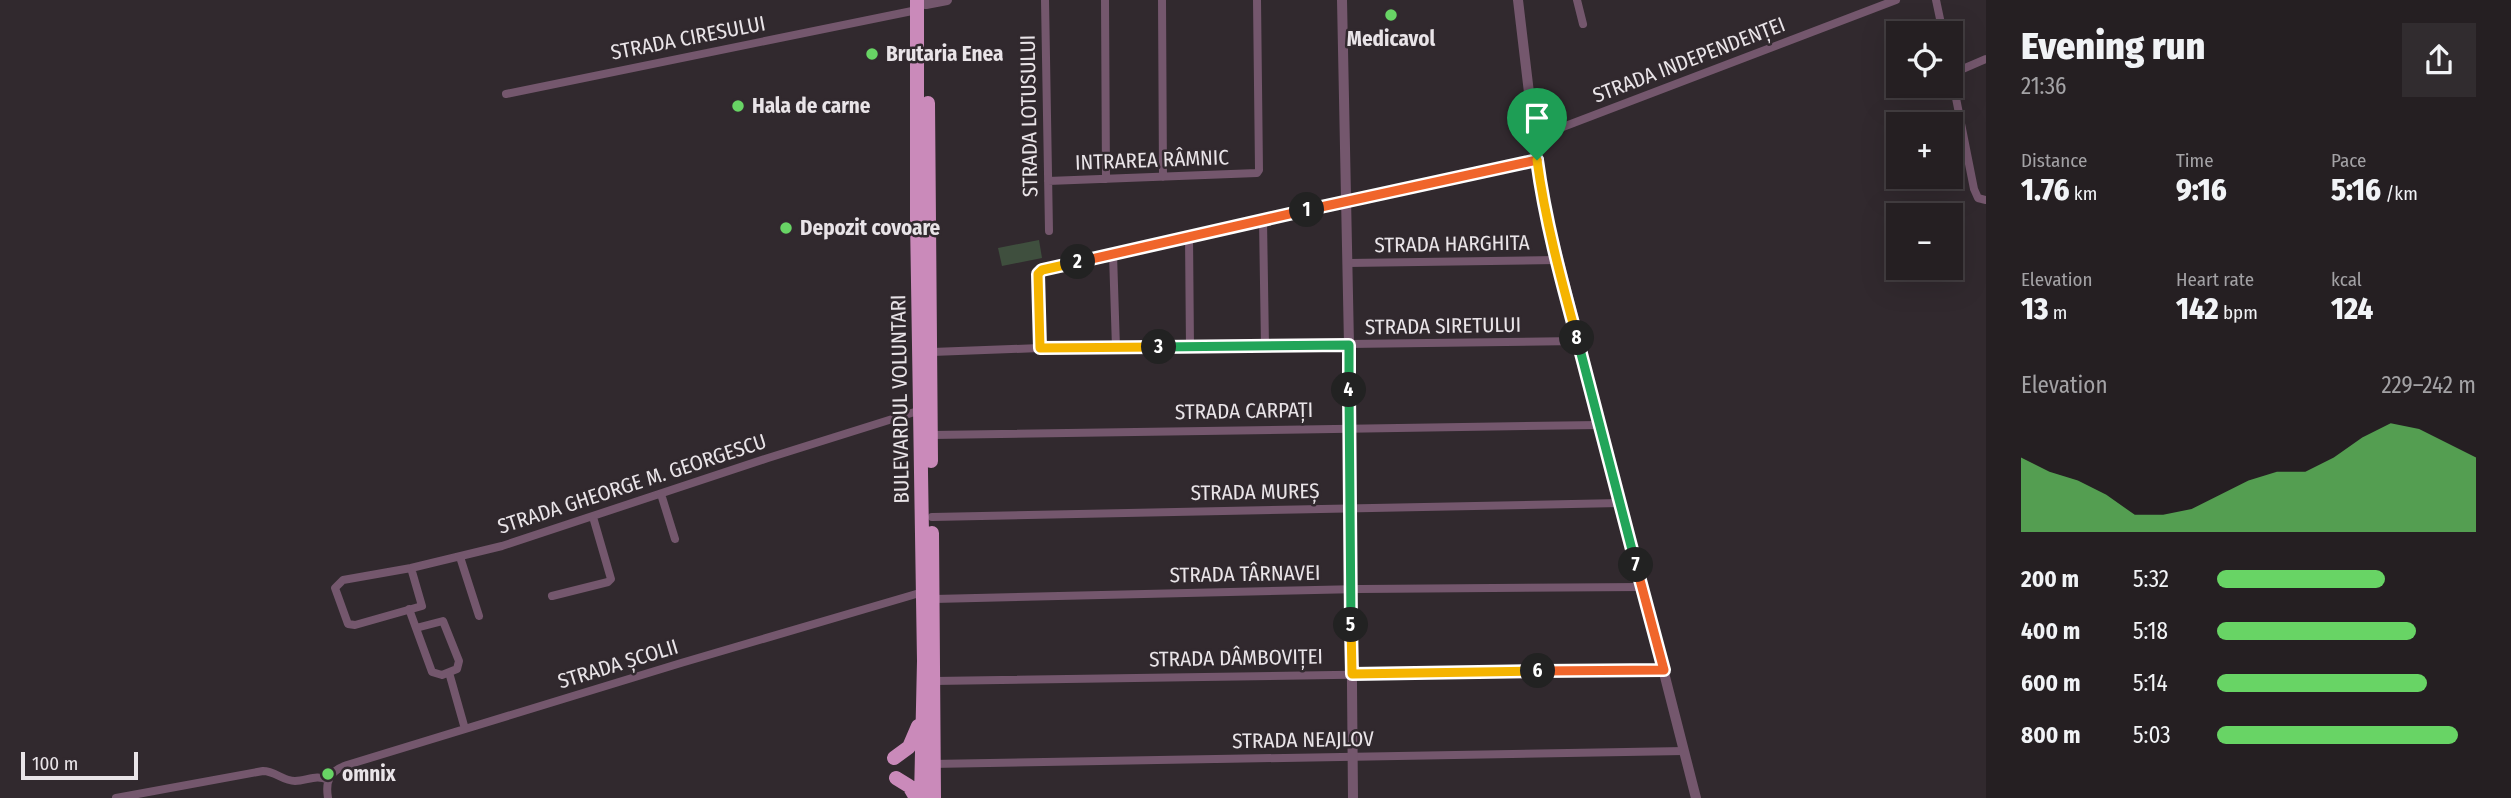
<!DOCTYPE html>
<html lang="en">
<head>
<meta charset="utf-8">
<style>
  body { margin:0; font-family:"Fira Sans Condensed",sans-serif; background:#312c2f; color:#f1f3f6; height:100vh; display:flex; flex-direction:column; font-size:26px; white-space:nowrap }
  * { box-sizing:border-box; margin:0 }
  p { font-size:23px; color:#a3a2a5 }
  .icon { flex:none; width:38px; height:38px; fill:none; stroke:currentColor; stroke-width:2; stroke-linecap:round; stroke-linejoin:round }
  .map { position:relative; flex:1; overflow:hidden }
  .sheet { display:flex; flex-direction:column; background:#251f22; width:525px }
  .sheet>* { flex:none }
  .fabs { position:absolute; left:1886px; top:21px; display:grid; gap:14px }
  .fabs a { display:grid; place-items:center; width:77px; height:77px; border-radius:0px; background:#251f22; box-shadow:0 7px 28px #0002,0 0 0 2px #423d40; font-size:35px }
  .scale { position:absolute; left:21px; bottom:18px; width:117px; box-sizing:border-box; padding-left:7px; border:4px solid #e9e4e8; border-top:0; font-size:19px; line-height:24px; white-space:nowrap; color:#e9e4e8; -webkit-text-stroke:5px #31292e; paint-order:stroke }
  .pin { position:absolute; display:grid; place-items:center; width:60px; height:60px; color:#fff; margin:-72px -30px; border-radius:50% 50% 50% 0; rotate:-45deg; box-shadow:0 0 7px #0007 }
  .pin .icon { rotate:45deg }
  .km { position:absolute; width:35px; height:35px; margin:-18px; border-radius:50%; background:#222; color:#fff; font-size:19px; line-height:35px; text-align:center }
  .round { display:grid; place-items:center; flex:none; width:74px; height:74px; border-radius:0px; background:#312c2f }
  .headline { display:flex; align-items:center; justify-content:space-between; height:119px; padding:0 35px }
  h1 { font-size:38px; font-weight:800; line-height:52px }
  .metrics { display:grid; grid-template-columns:repeat(3,1fr); gap:10px; height:119px; padding:7px 35px }
  .metrics div { display:grid; align-content:center }
  .metrics b { font-size:30px; font-weight:800 }
  .metrics small { font-size:19px; font-weight:400 }
  .metrics p { font-size:19px }
  .chart { height:196px; padding:14px 35px }
  .chart p { display:flex; justify-content:space-between }
  .chart svg { width:100%; height:126px; margin-top:7px; fill:#68d465; opacity:.7 }
  ul { padding:0 35px; list-style:none; font-size:23px }
  li { display:grid; grid-template-columns:112px 84px 1fr; align-items:center; height:52px }
  li i { height:18px; border-radius:9px; background:#68d465 }
  main { display:flex; flex:1; min-height:0 }
  .map>svg:first-child { display:block }
</style>
</head>
<body>
<main>
<div class="map">
<svg width="1986" height="798" viewBox="0 0 1986 798">
  <rect width="100%" height="100%" fill="#31292e"/>
  <path fill="#3f4f3e" d="M1039 240 1042 258 1002 266 998 248Z"/>
  <g fill="none" stroke-linecap="round" stroke-linejoin="round">
    <path stroke="#74576d" stroke-width="8" d="M1045 0 1049 231
      M1105 0 1106 179
      M1162 0 1163 177
      M1577 0 1583 24
      M1936 0 1943 33
      M1951 73 1974 189 1978 198 1986 200
      M1951 74 1986 59
      M506 94 917 10
      M1534 138 1896 0
      M1048 181 1257 173 1259 170 1257 0
      M1263 220 1265 346
      M1189 236 1190 347
      M1113 254 1116 348
      M1348 263 1556 260
      M1040 348 1037 280 1042 270 1537 160
      M932 352 1040 348 1578 341
      M932 435 1599 425
      M661 494 675 539
      M932 517 1620 503
      M460 557 479 616
      M411 568 422 606 355 625 348 624 335 588 343 580 411 568 502 546 768 458 921 410
      M552 596 608 582 611 579 593 517
      M934 599 1360 589 1642 587
      M409 609 432 672 442 675 457 669 459 661 443 621 416 628
      M450 676 465 729
      M934 681 1664 670
      M931 764 1684 751
      M116 798 263 771C275 771 283 781 295 781 307 781 316 774 328 780
      M328 798C325 780 330 771 347 765L681 663 923 592"/>
    <path stroke="#74576d" stroke-width="10" d="M1342 0 1349 345 1353 798
      M1518 0 1537 160 1546 211 1696 798
      M926 4 947 0"/>
    <path stroke="#ca8aba" stroke-width="14" d="M917 0V219L924 661 921 798
      M928 103 931 461
      M932 533 934 798
      M894 758 909 747 918 726
      M896 778 909 786 916 798"/>
  </g>
  <g fill="none" stroke-linecap="round" stroke-linejoin="round">
    <g stroke="#fff" stroke-width="14">
      <path id="split-1" d="M1307 210 1537 160"/>
    </g>
    <g stroke="#fff" stroke-width="14">
      <path id="split-2" d="M1078 262 1307 210"/>
    </g>
    <g stroke="#fff" stroke-width="14">
      <path id="split-3" d="M1078 262 1042 270 1038 274 1040 348 1159 347"/>
    </g>
    <g stroke="#fff" stroke-width="14">
      <path id="split-4" d="M1159 347 1349 345V390"/>
    </g>
    <g stroke="#fff" stroke-width="14">
      <path id="split-5" d="M1349 390 1351 625"/>
    </g>
    <g stroke="#fff" stroke-width="14">
      <path id="split-6" d="M1351 625 1352 674 1538 671"/>
    </g>
    <g stroke="#fff" stroke-width="14">
      <path id="split-7" d="M1538 671 1664 670 1636 565"/>
    </g>
    <g stroke="#fff" stroke-width="14">
      <path id="split-8" d="M1577 338 1636 565"/>
    </g>
    <g stroke="#fff" stroke-width="14">
      <path id="split-9" d="M1537 160C1545 220 1561 279 1577 338"/>
    </g>
    <use href="#split-1" stroke="#f0652b" stroke-width="9"/>
    <use href="#split-2" stroke="#f0652b" stroke-width="9"/>
    <use href="#split-3" stroke="#f5b400" stroke-width="9"/>
    <use href="#split-4" stroke="#22a559" stroke-width="9"/>
    <use href="#split-5" stroke="#22a559" stroke-width="9"/>
    <use href="#split-6" stroke="#f5b400" stroke-width="9"/>
    <use href="#split-7" stroke="#f0652b" stroke-width="9"/>
    <use href="#split-8" stroke="#22a559" stroke-width="9"/>
    <use href="#split-9" stroke="#f5b400" stroke-width="9"/>
  </g>
  <g fill="#68d465" stroke="#31292e" stroke-width="2.5">
    <circle cx="1391" cy="15" r="7"/>
    <circle cx="872" cy="54" r="7"/>
    <circle cx="738" cy="106" r="7"/>
    <circle cx="786" cy="228" r="7"/>
    <circle cx="328" cy="774" r="7"/>
  </g>
  <g text-anchor="middle" dominant-baseline="central" stroke-width="5" stroke-linejoin="round" paint-order="stroke">
    <g font-size="21" fill="#e9e4e8" stroke="#31292e">
      <text transform="translate(688 38) rotate(-11)">STRADA CIRESULUI</text>
      <text transform="translate(1689 60) rotate(-21)">STRADA INDEPENDENȚEI</text>
      <text transform="translate(1029 116) rotate(-91)">STRADA LOTUSULUI</text>
      <text transform="translate(1152 160) rotate(-2)">INTRAREA RÂMNIC</text>
      <text transform="translate(1452 244) rotate(-1)">STRADA HARGHITA</text>
      <text transform="translate(1443 326) rotate(-1)">STRADA SIRETULUI</text>
      <text transform="translate(900 399) rotate(-91)">BULEVARDUL VOLUNTARI</text>
      <text transform="translate(1244 411) rotate(-1)">STRADA CARPAȚI</text>
      <text transform="translate(632 484) rotate(-18)">STRADA GHEORGE M. GEORGESCU</text>
      <text transform="translate(1255 492) rotate(-1)">STRADA MUREȘ</text>
      <text transform="translate(1245 574) rotate(-1)">STRADA TÂRNAVEI</text>
      <text transform="translate(1236 658) rotate(-1)">STRADA DÂMBOVIȚEI</text>
      <text transform="translate(618 664) rotate(-17)">STRADA ȘCOLII</text>
      <text transform="translate(1303 740) rotate(-1)">STRADA NEAJLOV</text>
    </g>
    <g font-size="21" font-weight="bold" fill="#e9e4e8" stroke="#31292e" text-anchor="start">
      <text x="1391" y="39" text-anchor="middle">Medicavol</text>
      <text x="886" y="54">Brutaria Enea</text>
      <text x="752" y="106">Hala de carne</text>
      <text x="800" y="228">Depozit covoare</text>
      <text x="342" y="774">omnix</text>
    </g>
  </g>
</svg>
<div class="fabs">
<a><svg class="icon" aria-label="locate" viewBox="0 0 24 24"><circle cx="12" cy="12" r="6"/><path d="M12 2v4M12 18v4M2 12h4M18 12h4"/></svg></a>
<a>+</a>
<a>−</a>
</div>
<div class="scale">100 m</div>
<div class="pin" style="left:1537px;top:160px;background:#1e9e55"><svg class="icon" aria-label="arrive" viewBox="0 0 24 24"><path d="M6 21V4h12l-3 4 3 4H6"/></svg></div>
<b class="km" style="left:1307px;top:210px">1</b>
<b class="km" style="left:1078px;top:262px">2</b>
<b class="km" style="left:1159px;top:347px">3</b>
<b class="km" style="left:1349px;top:390px">4</b>
<b class="km" style="left:1351px;top:625px">5</b>
<b class="km" style="left:1538px;top:671px">6</b>
<b class="km" style="left:1636px;top:565px">7</b>
<b class="km" style="left:1577px;top:338px">8</b>
</div>
<section class="sheet">
<div class="headline"><div><h1>Evening run</h1><p>21:36</p></div><a class="round"><svg class="icon" aria-label="share" viewBox="0 0 24 24"><path d="M12 15V3M7 8l5-5 5 5M5 13v7h14v-7"/></svg></a></div>
<div class="metrics">
<div><p>Distance</p><b>1.76<small> km</small></b></div>
<div><p>Time</p><b>9:16</b></div>
<div><p>Pace</p><b>5:16<small> /km</small></b></div>
</div>
<div class="metrics">
<div><p>Elevation</p><b>13<small> m</small></b></div>
<div><p>Heart rate</p><b>142<small> bpm</small></b></div>
<div><p>kcal</p><b>124</b></div>
</div>
<div class="chart"><p><span>Elevation</span>229–242 m</p>
<svg viewBox="0 0 160 44" preserveAspectRatio="none"><path d="M0 44V18L10 23L20 26L30 31L40 38L50 38L60 36L70 31L80 26L90 23L100 23L110 18L120 11L130 6L140 8L150 13L160 18V44z"/></svg>
</div>
<ul>
<li><b>200 m</b>5:32<i style="width:65%"></i></li>
<li><b>400 m</b>5:18<i style="width:77%"></i></li>
<li><b>600 m</b>5:14<i style="width:81%"></i></li>
<li><b>800 m</b>5:03<i style="width:93%"></i></li>
</ul>
</section>
</main>
</body>
</html>
